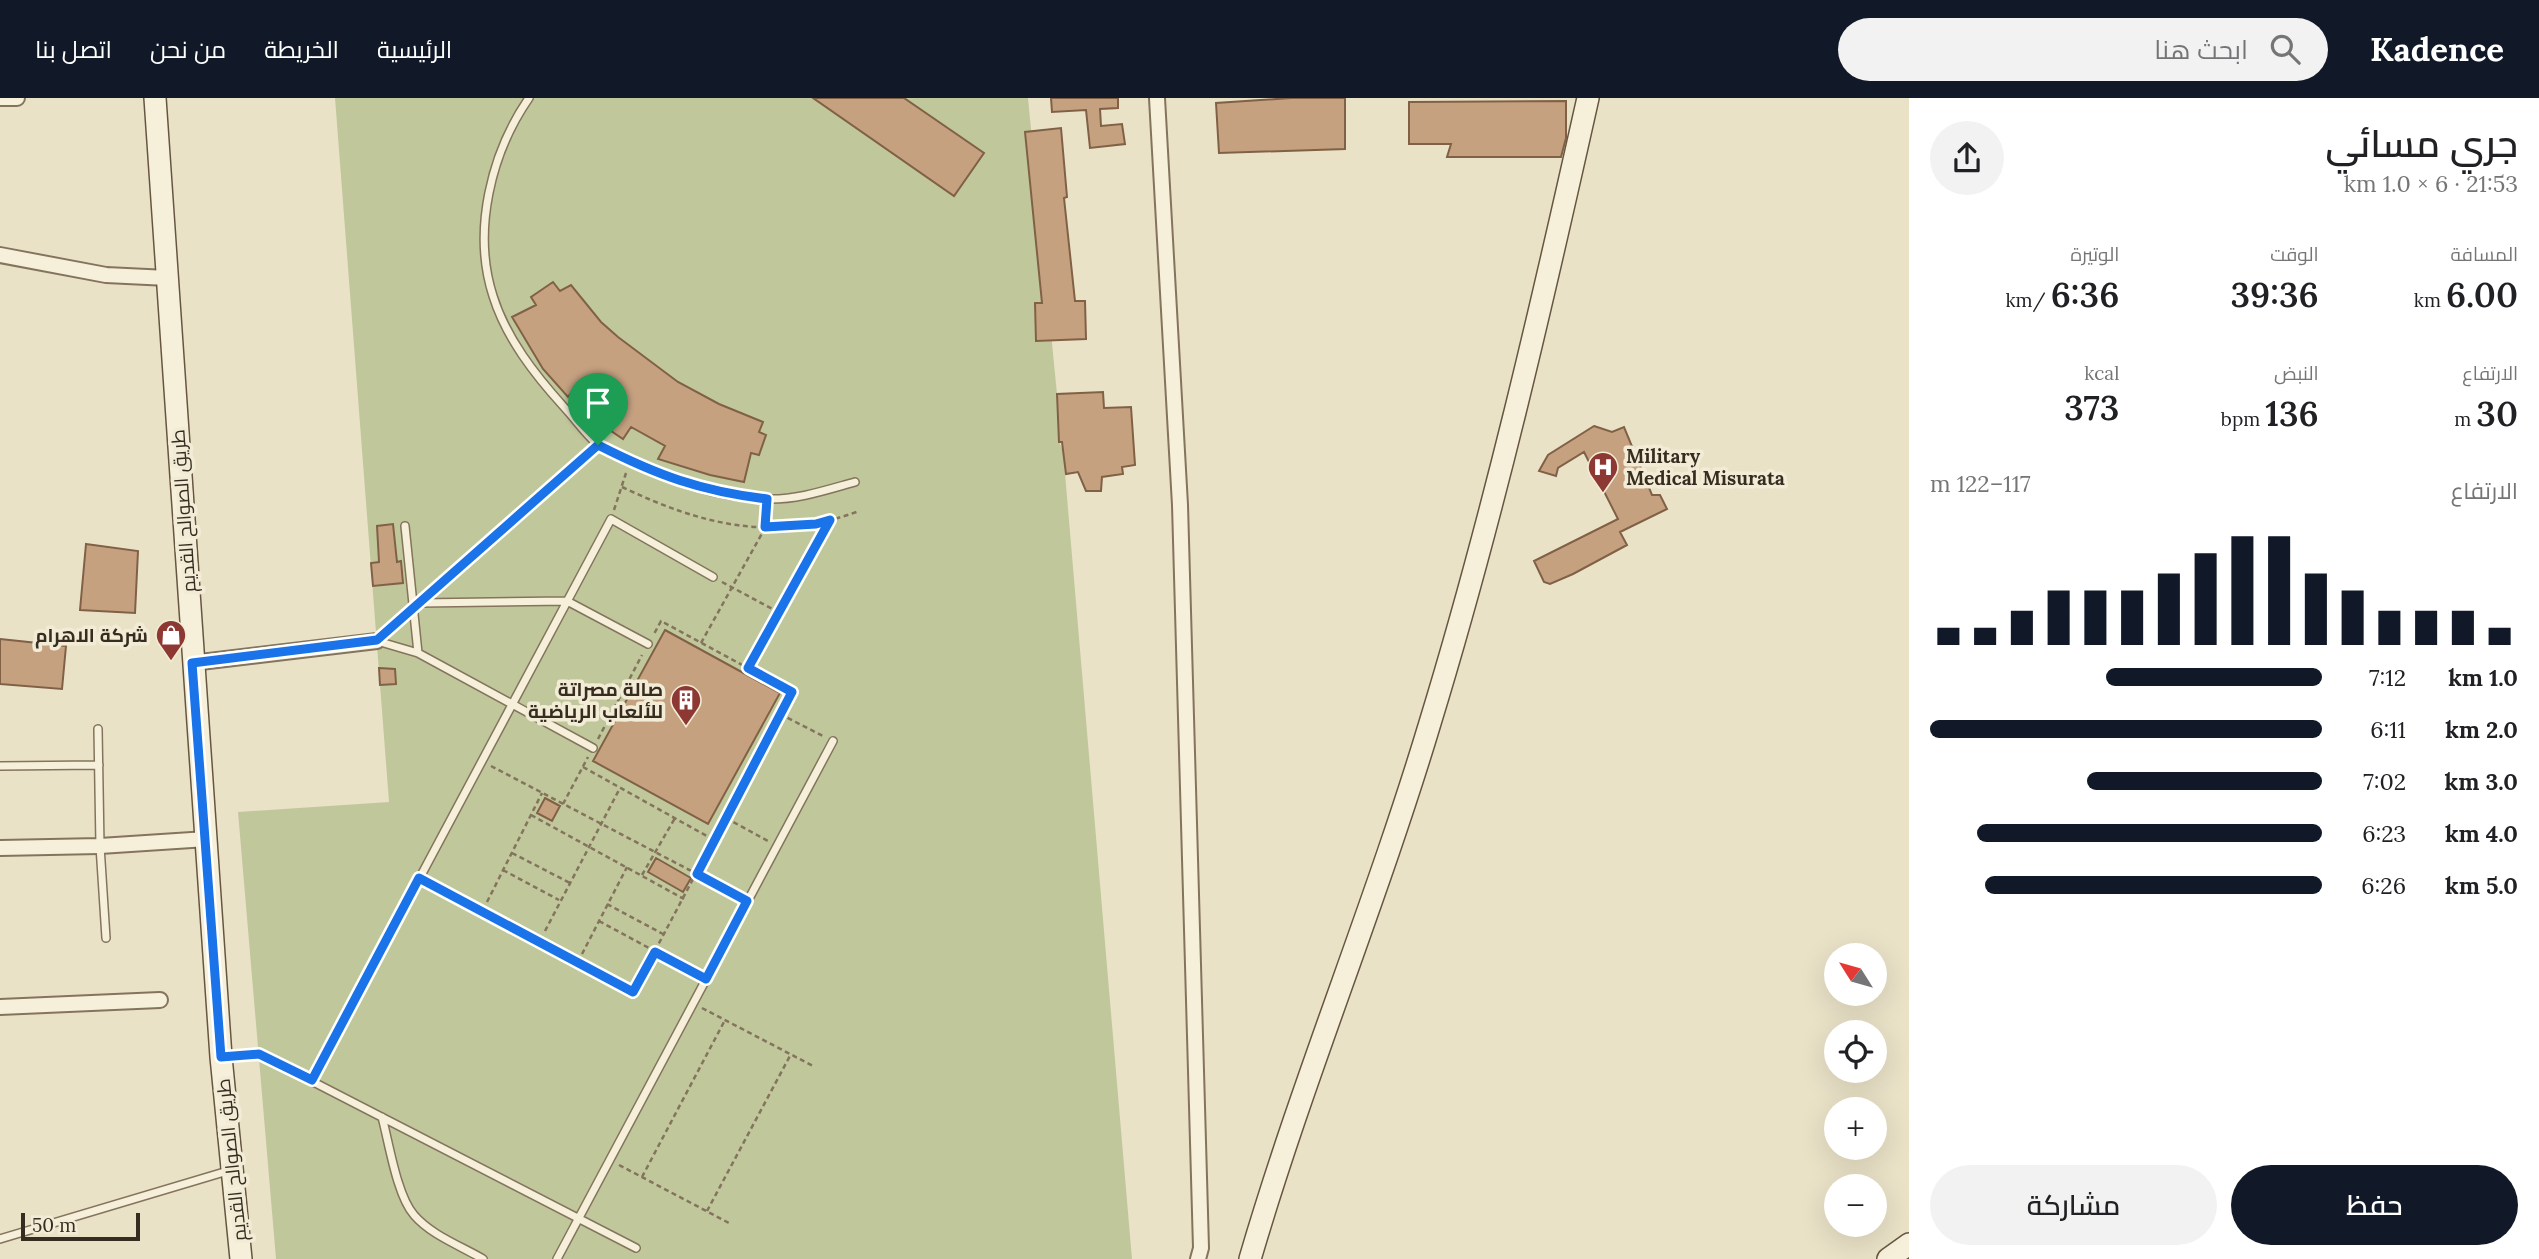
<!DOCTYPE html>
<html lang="ar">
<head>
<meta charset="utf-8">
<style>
  body { margin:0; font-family:Lora,Cairo,serif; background:#f2f2f2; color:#202124; direction:rtl; height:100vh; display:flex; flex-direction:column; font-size:26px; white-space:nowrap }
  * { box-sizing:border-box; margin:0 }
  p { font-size:23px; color:#757577 }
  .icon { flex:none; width:38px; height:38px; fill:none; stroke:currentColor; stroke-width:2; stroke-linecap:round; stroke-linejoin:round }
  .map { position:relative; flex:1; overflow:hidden; direction:ltr }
  .panel { display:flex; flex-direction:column; background:#fff; width:630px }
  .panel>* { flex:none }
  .needle { width:46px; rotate:307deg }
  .buttons { position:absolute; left:1824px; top:845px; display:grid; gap:14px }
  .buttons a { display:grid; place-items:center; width:63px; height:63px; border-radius:50%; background:#fff; box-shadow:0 7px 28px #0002; font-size:35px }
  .scale { position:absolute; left:21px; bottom:18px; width:119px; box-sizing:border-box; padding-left:7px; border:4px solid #362c20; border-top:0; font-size:19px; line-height:24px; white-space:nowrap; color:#362c20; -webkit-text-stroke:5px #f2ecd6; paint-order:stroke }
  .pin { position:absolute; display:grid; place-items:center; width:60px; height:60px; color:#fff; margin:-72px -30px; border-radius:50% 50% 50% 0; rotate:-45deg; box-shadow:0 0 7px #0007 }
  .pin .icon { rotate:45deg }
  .round { display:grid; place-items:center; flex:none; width:74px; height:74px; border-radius:37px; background:#f2f2f2 }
  .summary { display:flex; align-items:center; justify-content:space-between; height:119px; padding:0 21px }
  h1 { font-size:38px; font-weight:600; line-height:52px }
  .stats { display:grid; grid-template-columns:repeat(3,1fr); gap:10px; height:119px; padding:7px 21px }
  .stats div { display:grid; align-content:center }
  .stats b { font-size:35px; font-weight:600 }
  .stats small { font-size:19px; font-weight:400 }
  .stats p { font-size:19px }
  .chart { height:196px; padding:14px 21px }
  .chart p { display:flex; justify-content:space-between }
  .chart svg { width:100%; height:126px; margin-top:7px; stroke:#111827; stroke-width:6 }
  .action { display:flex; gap:14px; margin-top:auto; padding:14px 21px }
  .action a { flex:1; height:80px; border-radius:42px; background:#111827; color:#fff; font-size:28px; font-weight:600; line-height:80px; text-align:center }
  .action a+a { background:#f2f2f2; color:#202124 }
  ul { padding:0 21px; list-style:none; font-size:23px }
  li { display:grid; grid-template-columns:112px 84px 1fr; align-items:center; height:52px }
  li i { height:18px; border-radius:9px; background:#111827 }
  header { display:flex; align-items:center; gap:42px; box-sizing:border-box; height:98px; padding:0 35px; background:#111827; color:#fff }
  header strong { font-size:33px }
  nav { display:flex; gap:38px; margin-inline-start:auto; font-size:24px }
  .search { width:490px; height:63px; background:#f2f2f2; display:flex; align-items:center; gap:18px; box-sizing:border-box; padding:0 24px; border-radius:38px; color:#757577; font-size:26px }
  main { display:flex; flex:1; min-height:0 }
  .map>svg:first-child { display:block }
</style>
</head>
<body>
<header>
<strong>Kadence</strong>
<div class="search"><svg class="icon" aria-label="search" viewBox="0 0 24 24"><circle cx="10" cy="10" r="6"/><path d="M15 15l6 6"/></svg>ابحث هنا</div>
<nav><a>الرئيسية</a><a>الخريطة</a><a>من نحن</a><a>اتصل بنا</a></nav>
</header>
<main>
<section class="panel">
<div class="summary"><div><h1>جري مسائي</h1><p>21:53 · 6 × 1.0 km</p></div><a class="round"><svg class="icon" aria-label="share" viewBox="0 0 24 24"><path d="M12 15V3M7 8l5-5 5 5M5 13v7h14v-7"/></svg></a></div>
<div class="stats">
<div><p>المسافة</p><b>6.00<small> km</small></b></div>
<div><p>الوقت</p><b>39:36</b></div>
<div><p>الوتيرة</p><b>6:36<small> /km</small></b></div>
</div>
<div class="stats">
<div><p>الارتفاع</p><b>30<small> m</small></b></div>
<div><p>النبض</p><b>136<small> bpm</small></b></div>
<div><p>kcal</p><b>373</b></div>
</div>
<div class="chart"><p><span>الارتفاع</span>117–122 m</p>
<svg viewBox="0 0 160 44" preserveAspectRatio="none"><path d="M5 44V38M15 44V38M25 44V32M35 44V25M45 44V25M55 44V25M65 44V19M75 44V12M85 44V6M95 44V6M105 44V19M115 44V25M125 44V32M135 44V32M145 44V32M155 44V38"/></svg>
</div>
<ul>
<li><b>1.0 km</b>7:12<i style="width:55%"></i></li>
<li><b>2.0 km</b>6:11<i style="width:100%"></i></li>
<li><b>3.0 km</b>7:02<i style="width:60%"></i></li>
<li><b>4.0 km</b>6:23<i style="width:88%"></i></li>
<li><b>5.0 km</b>6:26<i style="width:86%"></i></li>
</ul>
<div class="action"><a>حفظ</a><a>مشاركة</a></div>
</section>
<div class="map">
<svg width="1909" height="1161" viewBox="0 0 1909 1161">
  <rect width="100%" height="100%" fill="#eae2c7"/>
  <path fill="#c0c89b" d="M335 0H1028L1057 296 1059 344 1063 352 1132 1161H276L238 714 389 704Z"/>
  <path fill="#c5a180" stroke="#816146" stroke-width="2" d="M813 0H904L984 55 954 98Z
    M1051 0H1118V10L1100 11 1101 28 1122 26 1125 46 1090 50 1086 12 1052 14Z
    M1291 0H1345V51L1219 55 1216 5Z
    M1566 3V40L1561 59H1447L1451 46H1409V4Z
    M1061 30 1067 99 1064 100 1075 203H1085L1086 241 1036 243 1035 205H1042L1025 34Z
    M553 184 560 193 571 187 601 224 618 239 678 284 719 306 763 324 759 334 766 337 759 357 751 355 744 384 710 377 658 361 665 348 631 329 623 341 598 324 607 311 578 287 568 299 543 271 512 219 536 207 531 199Z
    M1103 294 1104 310 1131 309 1135 367 1122 369 1123 376 1102 379 1101 393H1086L1078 374 1066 376 1062 344H1059L1057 296Z
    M1594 328 1612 334 1624 329 1652 397H1660L1667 411 1620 434 1627 447 1573 476 1550 486 1544 484 1534 463 1618 421 1584 354 1558 370 1556 378 1539 373 1548 357Z
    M393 426 397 464 401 463 403 485 373 488 371 465 379 464 377 428Z
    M86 446 138 453 135 515 80 512Z
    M665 532 780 595 708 726 593 663Z
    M0 541 66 548 62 591 0 586Z
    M379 570 395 571 396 586 380 587Z
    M545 700 560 708 552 723 537 715Z
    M656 760 691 780 683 794 648 774Z"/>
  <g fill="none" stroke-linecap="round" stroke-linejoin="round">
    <g stroke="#84745e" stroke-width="10">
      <path id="lane" d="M529 0C491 55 472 133 493 198 506 240 535 277 564 309 575 321 585 335 596 345 602 351 612 354 619 358 664 381 716 400 767 401 797 402 826 392 855 384
        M405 428 418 555
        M420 505 567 503 648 546
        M377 543 598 347
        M377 543 418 555 593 650
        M98 631 100 748 106 840
        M0 668 99 667
        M419 780 633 894
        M225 959 259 956 636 1150
        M312 982 611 421 713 479
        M382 1019C389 1045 397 1098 414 1117 431 1137 461 1148 483 1161
        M0 1141 231 1072
        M557 1161 833 643"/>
    </g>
    <g stroke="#84745e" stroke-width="18">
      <path id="street" d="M0 0H17
        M1157 0 1180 407 1201 1150 1198 1161
        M0 157 106 177 168 180
        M192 565 377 543
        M0 750 100 748 207 741
        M0 909 160 902"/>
    </g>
    <g stroke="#665641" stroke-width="24">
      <path id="secondary" d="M155 0 221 959 241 1161
        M1250 1161C1303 980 1376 805 1430 625 1493 419 1541 210 1588 0
        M1888 1161 1909 1146"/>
    </g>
    <path stroke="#84745e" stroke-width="2.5" stroke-dasharray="5 3.5" stroke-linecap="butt" d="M622 389C702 427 773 445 859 413
      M614 412 626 375
      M722 484 780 515
      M701 545 765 430 766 411
      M748 570 829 423
      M780 616 823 638
      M598 641 642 557
      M491 668 739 798
      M583 669 714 742
      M563 706 588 659
      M531 717 684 801
      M726 720 768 743
      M512 755 570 785
      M503 772 559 802
      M642 777 675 720
      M487 804 542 695
      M607 806 663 836
      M599 823 697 876
      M545 833 620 690
      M582 856 627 769
      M639 883 792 594 661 523 654 536
      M702 910 815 969
      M619 1067 729 1125
      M642 1079 725 922
      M707 1113 791 956"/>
    <use href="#lane" stroke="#f6efd9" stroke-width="7"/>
    <use href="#street" stroke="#f6efd9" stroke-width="14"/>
    <use href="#secondary" stroke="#f6efd9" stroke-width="21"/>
  </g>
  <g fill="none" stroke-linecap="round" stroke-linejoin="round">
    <g stroke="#fff" stroke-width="14">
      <path id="route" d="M598 347C657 377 700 393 767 401L765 429 816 426 830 422 748 570 792 594 697 776 747 803 706 881 655 854 633 894 419 780 312 982 259 956 221 959 192 565 377 542Z"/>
    </g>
    <use href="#route" stroke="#1a73e8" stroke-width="9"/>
  </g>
  <defs>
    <g id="hospital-pin" transform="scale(1.575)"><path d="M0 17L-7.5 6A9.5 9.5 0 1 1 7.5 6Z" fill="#8e3833" stroke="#f2ecd6"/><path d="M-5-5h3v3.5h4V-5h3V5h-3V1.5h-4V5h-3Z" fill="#fff"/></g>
    <g id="shop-pin" transform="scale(1.575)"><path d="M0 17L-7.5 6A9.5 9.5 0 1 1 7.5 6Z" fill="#8e3833" stroke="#f2ecd6"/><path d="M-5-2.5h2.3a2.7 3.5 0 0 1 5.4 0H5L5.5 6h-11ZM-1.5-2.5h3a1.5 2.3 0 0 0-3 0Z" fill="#fff"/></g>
    <g id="building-pin" transform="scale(1.575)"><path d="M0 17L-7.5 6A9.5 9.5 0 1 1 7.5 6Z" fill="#8e3833" stroke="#f2ecd6"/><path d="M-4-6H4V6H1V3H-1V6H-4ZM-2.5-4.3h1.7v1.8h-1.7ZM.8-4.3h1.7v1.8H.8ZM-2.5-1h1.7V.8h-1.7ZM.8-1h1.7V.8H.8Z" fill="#fff"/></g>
  </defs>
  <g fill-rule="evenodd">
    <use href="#hospital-pin" x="1603" y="369"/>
    <use href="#shop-pin" x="171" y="537"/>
    <use href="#building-pin" x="686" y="602"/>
  </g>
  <g text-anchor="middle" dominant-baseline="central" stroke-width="7" stroke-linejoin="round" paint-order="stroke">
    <g font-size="19" font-weight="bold" fill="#362c20" stroke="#f2ecd6" text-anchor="end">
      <text x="1626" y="358" text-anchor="start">Military<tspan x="1626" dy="22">Medical Misurata</tspan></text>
      <text x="148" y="537">شركة الاهرام</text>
      <text x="663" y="591">صالة مصراتة<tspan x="663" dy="22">للألعاب الرياضية</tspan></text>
    </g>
    <g font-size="19" fill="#362c20" stroke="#f2ecd6">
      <text transform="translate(183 413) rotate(-94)">طريق الصوالح القديم</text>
      <text transform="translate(231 1062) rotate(-96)">طريق الصوالح القديم</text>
    </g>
  </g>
</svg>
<div class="buttons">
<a><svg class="needle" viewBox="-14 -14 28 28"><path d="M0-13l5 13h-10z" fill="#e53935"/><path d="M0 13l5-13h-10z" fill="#757577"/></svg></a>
<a><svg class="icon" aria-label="locate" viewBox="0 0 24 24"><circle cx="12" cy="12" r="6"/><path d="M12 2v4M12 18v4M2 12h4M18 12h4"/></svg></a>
<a>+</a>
<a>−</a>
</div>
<div class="scale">50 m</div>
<div class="pin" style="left:598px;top:347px;background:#1e9e55"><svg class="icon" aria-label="arrive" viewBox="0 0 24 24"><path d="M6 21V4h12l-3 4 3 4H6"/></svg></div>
</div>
</main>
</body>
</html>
